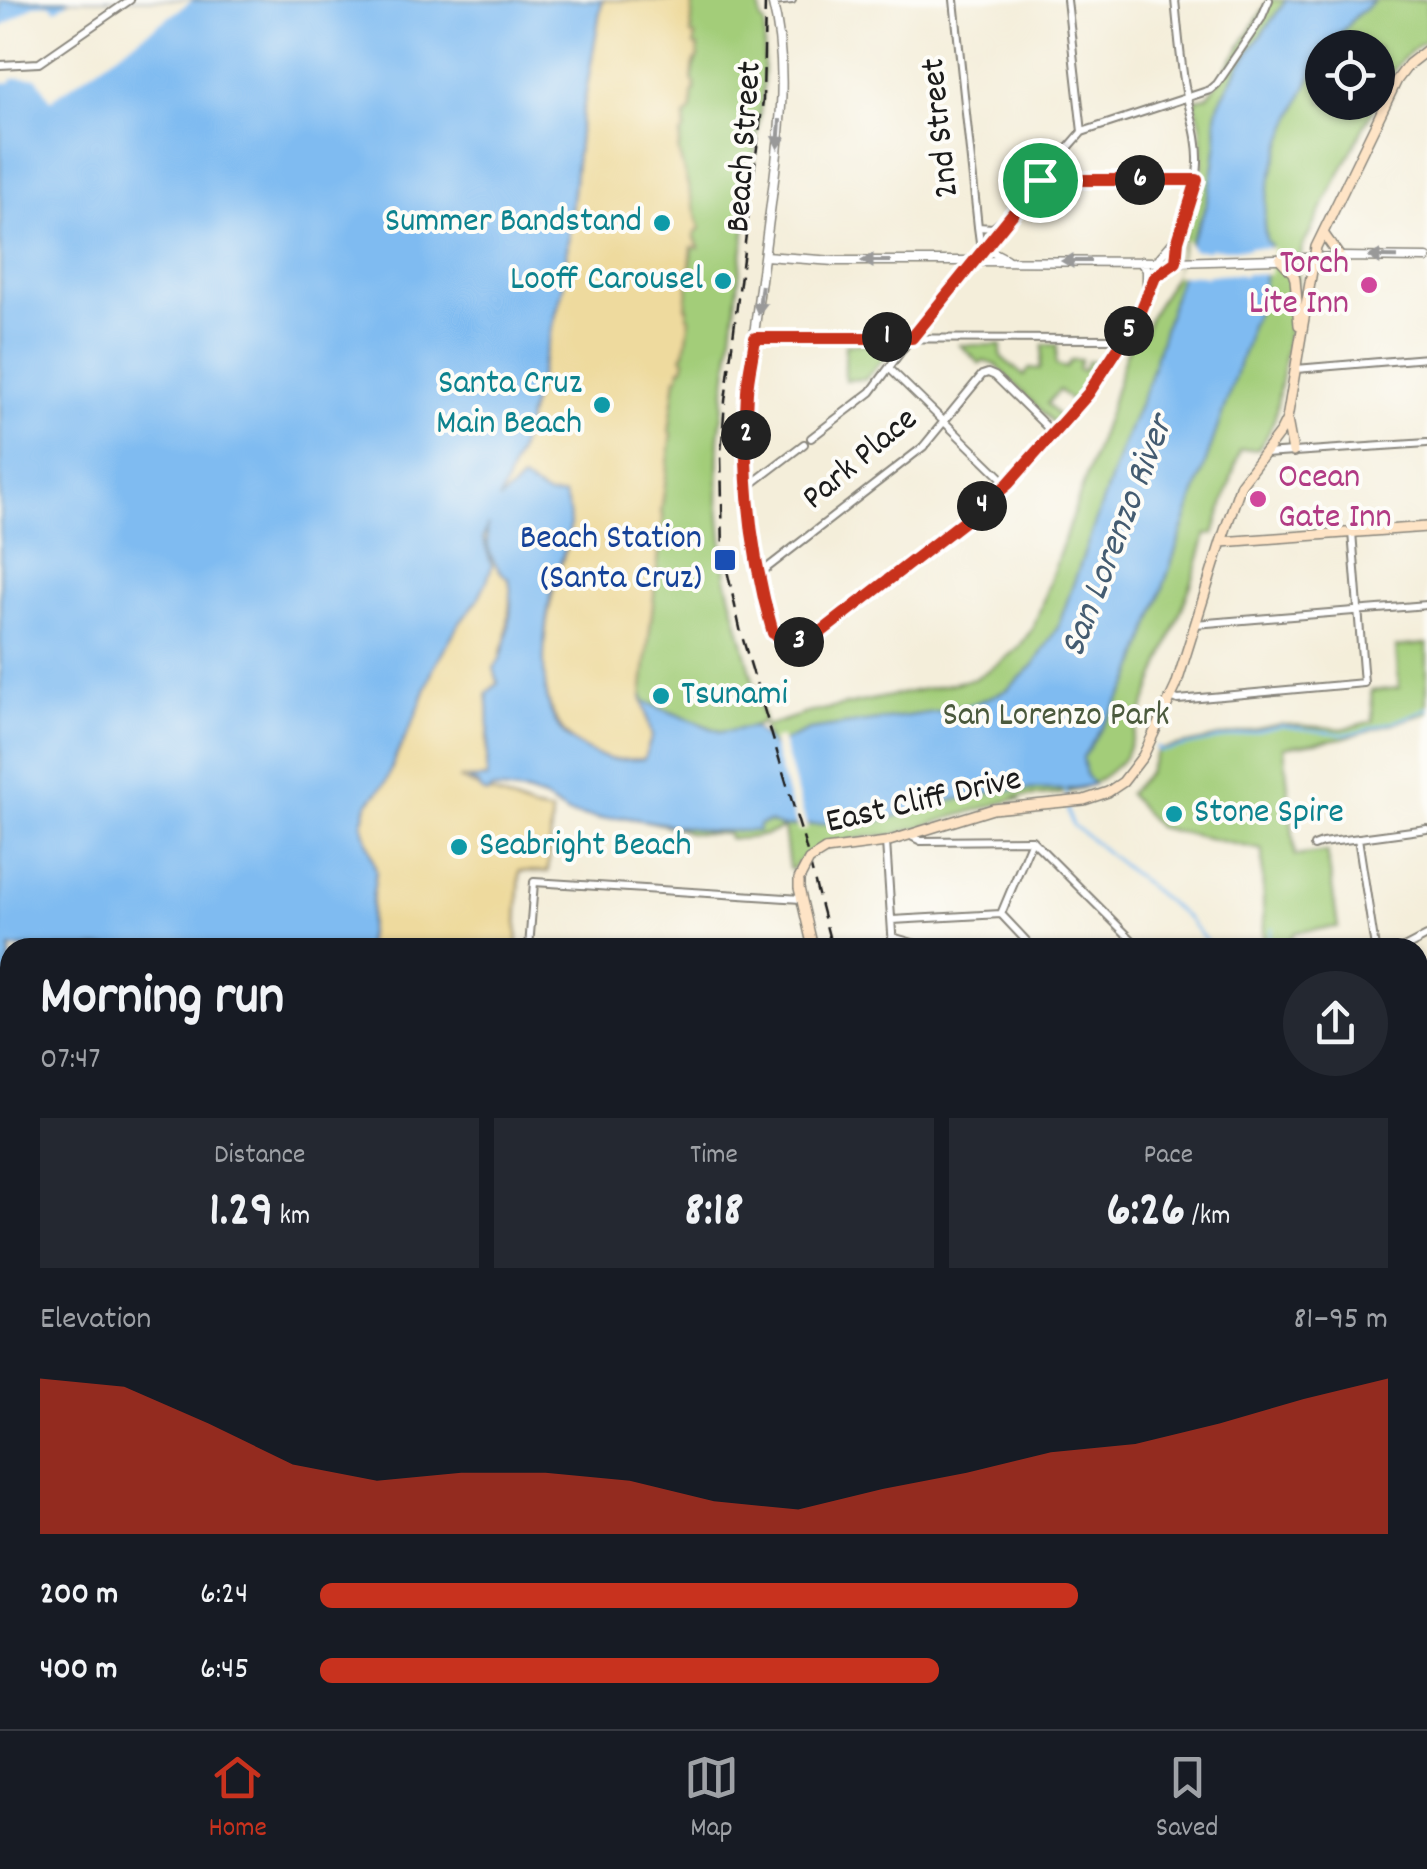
<!DOCTYPE html>
<html lang="en">
<head>
<meta charset="utf-8">
<style>
  body { margin:0; font-family:Dekko,sans-serif; background:#242831; color:#f1f3f6; height:100vh; display:flex; flex-direction:column; font-size:38px; white-space:nowrap }
  * { box-sizing:border-box; margin:0 }
  p { font-size:32px; color:#9ea1a6 }
  .icon { flex:none; width:55px; height:55px; fill:none; stroke:currentColor; stroke-width:2; stroke-linecap:round; stroke-linejoin:round }
  .map { position:relative; flex:1; overflow:hidden }
  .panel { position:absolute; left:0px; top:938px; width:1428px; height:792px; display:flex; flex-direction:column; background:#171b24; border-radius:30px 30px 0 0; box-shadow:0 2px 8px #0004 }
  .panel>* { flex:none }
  .buttons { position:absolute; left:1305px; top:30px; display:grid; gap:20px }
  .buttons a { display:grid; place-items:center; width:90px; height:90px; border-radius:50%; background:#171b24; box-shadow:0 2px 8px #0004; font-size:50px }
  .pin { position:absolute; display:grid; place-items:center; width:85px; height:85px; color:#fff; margin:-42px; border:5px solid #fff; border-radius:50%; box-shadow:0 2px 10px #0007 }
  .km { position:absolute; width:50px; height:50px; margin:-25px; border-radius:50%; background:#222; color:#fff; font-size:28px; line-height:50px; text-align:center }
  .round { display:grid; place-items:center; flex:none; width:105px; height:105px; border-radius:52px; background:#242831 }
  .headline { display:flex; align-items:center; justify-content:space-between; height:170px; padding:0 40px }
  h1 { font-size:55px; font-weight:700; line-height:75px }
  .stats { display:grid; grid-template-columns:repeat(3,1fr); gap:15px; height:170px; padding:10px 40px }
  .stats div { display:grid; align-content:center; border-radius:0px; background:#242831; text-align:center }
  .stats b { font-size:50px; font-weight:700 }
  .stats small { font-size:28px; font-weight:400 }
  .stats p { font-size:28px }
  .chart { height:280px; padding:20px 40px }
  .chart p { display:flex; justify-content:space-between }
  .chart svg { width:100%; height:180px; margin-top:10px; fill:#c8321e; opacity:.7 }
  ul { padding:0 40px; list-style:none; font-size:32px }
  li { display:grid; grid-template-columns:160px 120px 1fr; align-items:center; height:75px }
  li i { height:25px; border-radius:12px; background:#c8321e }
  .tabs { display:flex; justify-content:space-around; align-items:center; height:140px; border-top:2px solid #363941; background:#171b24; font-size:28px; color:#9ea1a6 }
  .tabs a { display:grid; justify-items:center; gap:5px }
  .tabs .current { color:#c8321e }
  .map>svg:first-child { display:block }
</style>
</head>
<body>
<div class="map">
<svg width="1427" height="1729" viewBox="0 0 1427 1729">
  <rect width="100%" height="100%" fill="#fdfcf7"/>
  <filter id="ink" filterUnits="userSpaceOnUse"><feTurbulence type="fractalNoise" baseFrequency=".01" numOctaves="2"/><feDisplacementMap in="SourceGraphic" scale="20" xChannelSelector="R" yChannelSelector="G"/><feConvolveMatrix kernelMatrix="1 2 1 2 8 2 1 2 1" color-interpolation-filters="sRGB"/></filter>
  <filter id="wash" filterUnits="userSpaceOnUse"><feTurbulence type="fractalNoise" baseFrequency=".0048" numOctaves="4" result="noise"/><feDisplacementMap in="SourceGraphic" scale="40" xChannelSelector="R" yChannelSelector="G"/><feGaussianBlur stdDeviation="2.25" result="paint"/><feColorMatrix in="noise" values="0 0 0 0 0 0 0 0 0 0 0 0 0 0 0 0 0 1.4 0 .05"/><feComposite in="paint" operator="in"/></filter>
  <g filter="url(#wash)">
    <rect width="100%" height="100%" fill="#f4eeda"/>
    <path fill="#a3cd79" stroke="#60744a" stroke-width="2.5" d="M693 0H759L761 20 765 25 763 89 719 438 718 498 726 578 764 721 753 727 722 732 645 702 642 696 663 519V515L661 514 671 434 669 433 676 376 683 353H685L689 318 685 308 693 247H698L694 235 699 228 678 152 681 134 684 131 685 117 691 104 692 92 695 91V84L692 81 698 47H693L690 35Z
      M1269 0H1427V40C1403 52 1389 75 1378 99V48H1322V102L1376 103 1302 248 1275 417 1268 434 1258 449 1240 450 1214 534 1206 535 1192 582 1125 757C1092 794 1063 795 1016 797L1020 800H1011L892 835C866 835 806 847 792 870L789 868 784 828C765 836 749 840 729 838L728 834 689 833 678 828 642 820 552 804 554 796 767 782 768 740 763 725H770L807 713 974 679 1000 663 1019 647 1032 629 1037 618 1110 408 1125 356 1130 345 1145 332 1149 319 1175 275 1183 238 1198 201 1201 183 1203 156 1201 125 1194 100 1208 96 1217 84Z
      M895 342 896 345 865 379 845 380V344Z
      M960 345H1001V357L1024 376 1030 368 1040 369 1043 345H1057L1056 365 1066 368 1071 360H1081L1078 369 1083 371 1088 361H1103L1072 402 1059 390 1047 404 1059 417 1053 423 996 365 983 361 980 364Z
      M1427 644V713L1342 738 1284 747 1295 856 1327 852 1338 927 1296 932 1287 942 1290 947H1264L1262 850 1157 827 1128 794 1148 772 1158 750 1281 724 1342 729 1373 721 1371 691 1399 688 1396 647Z
      M687 1720H746V1722L783 1729H686Z"/>
    <path fill="#82b069" stroke="#4f6642" stroke-width="2.5" d="M845 1720H1009L1029 1729H841Z"/>
    <path fill="#eeda9e" stroke="#857b5d" stroke-width="2.5" d="M602 0H693L691 35 695 36 694 46 698 47V58L694 61 692 80 695 84 694 92 692 93V110L685 117 684 131 681 135 678 151 700 228 694 235 699 248 692 247 686 307 688 308 687 316 690 318 685 353 683 354 682 358 685 359 683 368H680L679 377H676L669 432 672 433 661 513 663 514V519L642 696 652 736 644 759C632 759 617 762 605 758 515 731 544 612 567 546L509 579 511 589 506 641 501 651 499 683 490 714V728L487 738V778L458 779 531 809 552 813 548 872 520 871 517 926 518 947H366L376 871 362 823 367 805 387 781 395 759 416 715 433 669 458 625 477 601 492 566 482 537 519 450 563 288 579 133Z
      M10 1555V1630L0 1627V1572Z"/>
    <path fill="#7fbbf1" stroke="#4e6c86" stroke-width="2.5" d="M0 0H602L579 133 563 288 519 450 499 501 522 480 549 496H564C579 530 562 552 553 585 544 621 537 689 556 723 566 741 586 752 606 758 617 762 632 759 644 759L652 736 642 696 645 702 721 732 753 727 773 746 809 730 942 711 973 704 1007 690 1034 665 1058 627 1123 444 1147 386 1190 242 1204 212 1212 178 1217 143 1216 116 1219 103 1240 65 1286 0H1375L1357 15 1327 47 1322 48V54C1298 106 1269 159 1264 218 1263 226 1266 233 1266 241L1270 244 1259 307 1250 326 1247 341 1131 682 1083 757 1086 776 1093 784C1062 795 1032 786 1000 791 957 797 913 812 871 823L867 815 862 817 858 812 848 822 782 827 769 822 759 825 758 831H709L623 817 602 819 569 814 544 799 526 793 492 789 486 794 480 790 478 784 467 780 487 778C487 749 491 722 487 693L498 683 494 668C509 650 514 602 509 579 492 567 484 544 488 525L483 538 492 566 487 580 477 601 458 625 433 669 416 715 395 758 387 781 367 805 362 823 376 871 366 947 10 948V1555L0 1572Z
      M0 1653 10 1655V1720H270L305 1727 307 1720H574L631 1729H0Z"/>
    <path fill="#f4eeda" d="M71 0H193L51 100 36 77 12 78 11 82 0 83V28L34 5 51 4 56 10Z
      M1185 239 1193 250H1209L1212 247 1215 249H1247L1249 247 1274 248 1270 274H1246L1243 277 1240 274 1208 275 1206 278 1202 275 1174 276Z
      M781 737 808 830H806L798 831 774 751 772 738 774 740Z"/>
    <g fill="none" stroke-linecap="round" stroke-linejoin="round">
      <path stroke="#7fbbf1" stroke-width="2.5" d="M1156 747 1160 751 1168 750 1281 726 1342 734 1358 732 1405 718 1427 708
        M1064 789 1067 793 1068 813 1073 825 1188 919 1212 948
        M1272 928 1270 936 1272 948
        M1418 1132 1427 1139
        M872 1729 876 1726 886 1729
        M935 1729H944"/>
    </g>
  </g>
  <g filter="url(#ink)">
    <g fill="none" stroke-linecap="round" stroke-linejoin="round">
      <g stroke="#88857b" stroke-width="10">
        <path id="minor" d="M954 0 978 227 980 242 985 248
          M1067 0 1082 132
          M1175 0C1178 29 1180 58 1185 86 1189 112 1199 136 1198 163 1197 197 1174 231 1176 262
          M773 2 792 0
          M0 65 39 63 130 0
          M1041 180H1197
          M978 227 993 228 1008 216
          M755 338 1124 339
          M890 369 1008 484
          M1296 369 1427 358
          M811 438 871 392 916 331 985 248 1009 216 1082 132 1210 90 1217 84 1261 19 1269 0
          M1264 454 1427 443
          M746 484 754 482 804 444
          M758 575 923 447 982 375 988 373 995 376 1054 434
          M1195 624 1427 605
          M1171 697 1178 700 1364 683 1352 532
          M909 835 921 841 1032 840 1140 948
          M1358 838 1375 948
          M886 842 893 948
          M1314 846 1322 843 1427 829
          M1001 914 1032 840
          M892 920 1001 914 1033 948
          M892 937 930 948
          M529 948 534 882 801 899
          M1404 948 1427 936
          M1418 1019 1427 1035
          M1418 1249 1427 1251
          M1418 1592 1427 1593
          M1418 1716 1427 1719
          M1247 1729 1251 1720"/>
      </g>
      <g stroke="#88857b" stroke-width="11">
        <path id="tertiary" d="M772 0C789 64 780 132 772 196 764 259 755 322 748 385 738 467 750 554 773 633L792 643 816 636 972 515 1008 484 1088 394 1139 316 1155 277 1176 262
          M985 248 1006 259
          M765 256 834 261H960L1176 262 1340 257 1427 258
          M1142 261 1147 270V290
          M1157 261 1181 233
          M1418 1202 1427 1197"/>
      </g>
      <g stroke="#88857b" stroke-width="12">
        <path id="secondary" d="M1323 233 1340 257
          M1280 259 1293 273 1295 279 1299 325
          M1287 420 1293 452
          M1221 542 1427 527
          M825 850 886 842 993 809 1084 800 1108 792 1123 782 1143 756 1176 686 1221 542 1241 484 1281 431 1287 419 1316 247 1397 80 1409 64 1427 50
          M799 879V888L813 948
          M1418 1460 1427 1463"/>
      </g>
      <use href="#minor" stroke="#fff" stroke-width="6"/>
      <use href="#tertiary" stroke="#fff" stroke-width="8"/>
      <use href="#secondary" stroke="#fee4c6" stroke-width="9"/>
      <path stroke="#1c1c1c" stroke-width="2.5" stroke-dasharray="15 8" stroke-linecap="butt" d="M765 0 763 100 725 401 721 454 723 552 741 633 804 841 832 948
        M821 1729 823 1720"/>
      <g stroke="#88857b" stroke-width="12" stroke-linecap="butt">
        <path id="secondary-bridge" d="M799 879 809 860 825 850"/>
      </g>
      <use href="#secondary-bridge" stroke="#fee4c6" stroke-width="9"/>
    </g>
    <defs><path id="oneway-solid" d="M-6-.8H1V-3.2L6.5 0L1 3.2V.8H-6Z" transform="scale(2.5)"/></defs>
    <g fill="#999">
      <use href="#oneway-solid" transform="translate(779 134) rotate(94)"/>
      <use href="#oneway-solid" transform="translate(1383 257) rotate(-179)"/>
      <use href="#oneway-solid" transform="translate(876 261) rotate(-180)"/>
      <use href="#oneway-solid" transform="translate(1076 261) rotate(-180)"/>
      <use href="#oneway-solid" transform="translate(760 300) rotate(97)"/>
    </g>
  </g>
  <g fill="none" stroke-linecap="round" stroke-linejoin="round" filter="url(#ink)">
    <g stroke="#fff" stroke-width="20">
      <path id="route" d="M1040 180H1197L1178 241 1176 262 1155 277 1139 316 1088 394 1008 484 972 515 816 636 792 643 773 633C750 553 742 475 747 392 748 374 753 356 755 338H912Z"/>
    </g>
    <use href="#route" stroke="#c8321e" stroke-width="12"/>
  </g>
  <g fill="#0f9aa8" stroke="#fdfcf7" stroke-width="4">
    <circle cx="662" cy="223" r="10"/>
    <circle cx="723" cy="281" r="10"/>
    <circle cx="602" cy="405" r="10"/>
    <circle cx="661" cy="696" r="10"/>
    <circle cx="1174" cy="814" r="10"/>
    <circle cx="459" cy="847" r="10"/>
  </g>
  <g fill="#d1479c" stroke="#fdfcf7" stroke-width="4">
    <circle cx="1369" cy="285" r="10"/>
    <circle cx="1258" cy="499" r="10"/>
  </g>
  <rect fill="#1a4fb4" stroke="#fdfcf7" stroke-width="4" x="713" y="548" width="24" height="24" rx="5"/>
  <g text-anchor="middle" dominant-baseline="central" stroke-width="8" stroke-linejoin="round" paint-order="stroke">
    <g font-size="35" fill="#1c1c1c" stroke="#fdfcf7">
      <text transform="translate(942 128) rotate(-96)">2nd Street</text>
      <text transform="translate(746 147) rotate(-86)">Beach Street</text>
      <text transform="translate(861 460) rotate(-40)">Park Place</text>
      <text transform="translate(924 802) rotate(-13)">East Cliff Drive</text>
    </g>
    <g font-size="35" fill="#0d838f" stroke="#fdfcf7" text-anchor="end">
      <text x="642" y="223">Summer Bandstand</text>
      <text x="703" y="281">Looff Carousel</text>
      <text x="582" y="385">Santa Cruz<tspan x="582" dy="40">Main Beach</tspan></text>
      <text x="681" y="696" text-anchor="start">Tsunami</text>
      <text x="1194" y="814" text-anchor="start">Stone Spire</text>
      <text x="479" y="847" text-anchor="start">Seabright Beach</text>
    </g>
    <g font-size="35" fill="#b23c85" stroke="#fdfcf7" text-anchor="end">
      <text x="1349" y="265">Torch<tspan x="1349" dy="40">Lite Inn</tspan></text>
      <text x="1278" y="479" text-anchor="start">Ocean<tspan x="1278" dy="40">Gate Inn</tspan></text>
    </g>
    <g font-size="35" fill="#164399" stroke="#fdfcf7" text-anchor="end">
      <text x="702" y="540">Beach Station<tspan x="702" dy="40">(Santa Cruz)</tspan></text>
    </g>
    <g font-size="35" fill="#4b5a3d" stroke="#fdfcf7">
      <text x="1056" y="717">San Lorenzo Park</text>
    </g>
    <g font-size="38" font-style="italic" fill="#445c71" stroke="#fdfcf7">
      <text transform="translate(1119 537) rotate(-69)">San Lorenzo River</text>
    </g>
  </g>
</svg>
<div class="buttons">
<a><svg class="icon" aria-label="locate" viewBox="0 0 24 24"><circle cx="12" cy="12" r="6"/><path d="M12 2v4M12 18v4M2 12h4M18 12h4"/></svg></a>
</div>
<div class="pin" style="left:1040px;top:180px;background:#1e9e55"><svg class="icon" aria-label="arrive" viewBox="0 0 24 24"><path d="M6 21V4h12l-3 4 3 4H6"/></svg></div>
<b class="km" style="left:887px;top:337px">1</b>
<b class="km" style="left:746px;top:435px">2</b>
<b class="km" style="left:799px;top:642px">3</b>
<b class="km" style="left:982px;top:506px">4</b>
<b class="km" style="left:1129px;top:331px">5</b>
<b class="km" style="left:1140px;top:180px">6</b>
<section class="panel">
<div class="headline"><div><h1>Morning run</h1><p>07:47</p></div><a class="round"><svg class="icon" aria-label="share" viewBox="0 0 24 24"><path d="M12 15V3M7 8l5-5 5 5M5 13v7h14v-7"/></svg></a></div>
<div class="stats">
<div><p>Distance</p><b>1.29<small> km</small></b></div>
<div><p>Time</p><b>8:18</b></div>
<div><p>Pace</p><b>6:26<small> /km</small></b></div>
</div>
<div class="chart"><p><span>Elevation</span>81–95 m</p>
<svg viewBox="0 0 160 44" preserveAspectRatio="none"><path d="M0 44V6L10 8L20 17L30 27L40 31L50 29L60 29L70 31L80 36L90 38L100 33L110 29L120 24L130 22L140 17L150 11L160 6V44z"/></svg>
</div>
<ul>
<li><b>200 m</b>6:24<i style="width:71%"></i></li>
<li><b>400 m</b>6:45<i style="width:58%"></i></li>
</ul>
</section>
</div>
<nav class="tabs">
<a class="current"><svg class="icon" aria-label="home" viewBox="0 0 24 24"><path d="M3 11l9-7 9 7M6 9v11h12V9"/></svg>Home</a>
<a><svg class="icon" aria-label="map" viewBox="0 0 24 24"><path d="M3 6l6-2 6 2 6-2v14l-6 2-6-2-6 2zM9 4v14M15 6v14"/></svg>Map</a>
<a><svg class="icon" aria-label="saved" viewBox="0 0 24 24"><path d="M7 4h10v16l-5-4-5 4z"/></svg>Saved</a>
</nav>
</body>
</html>
